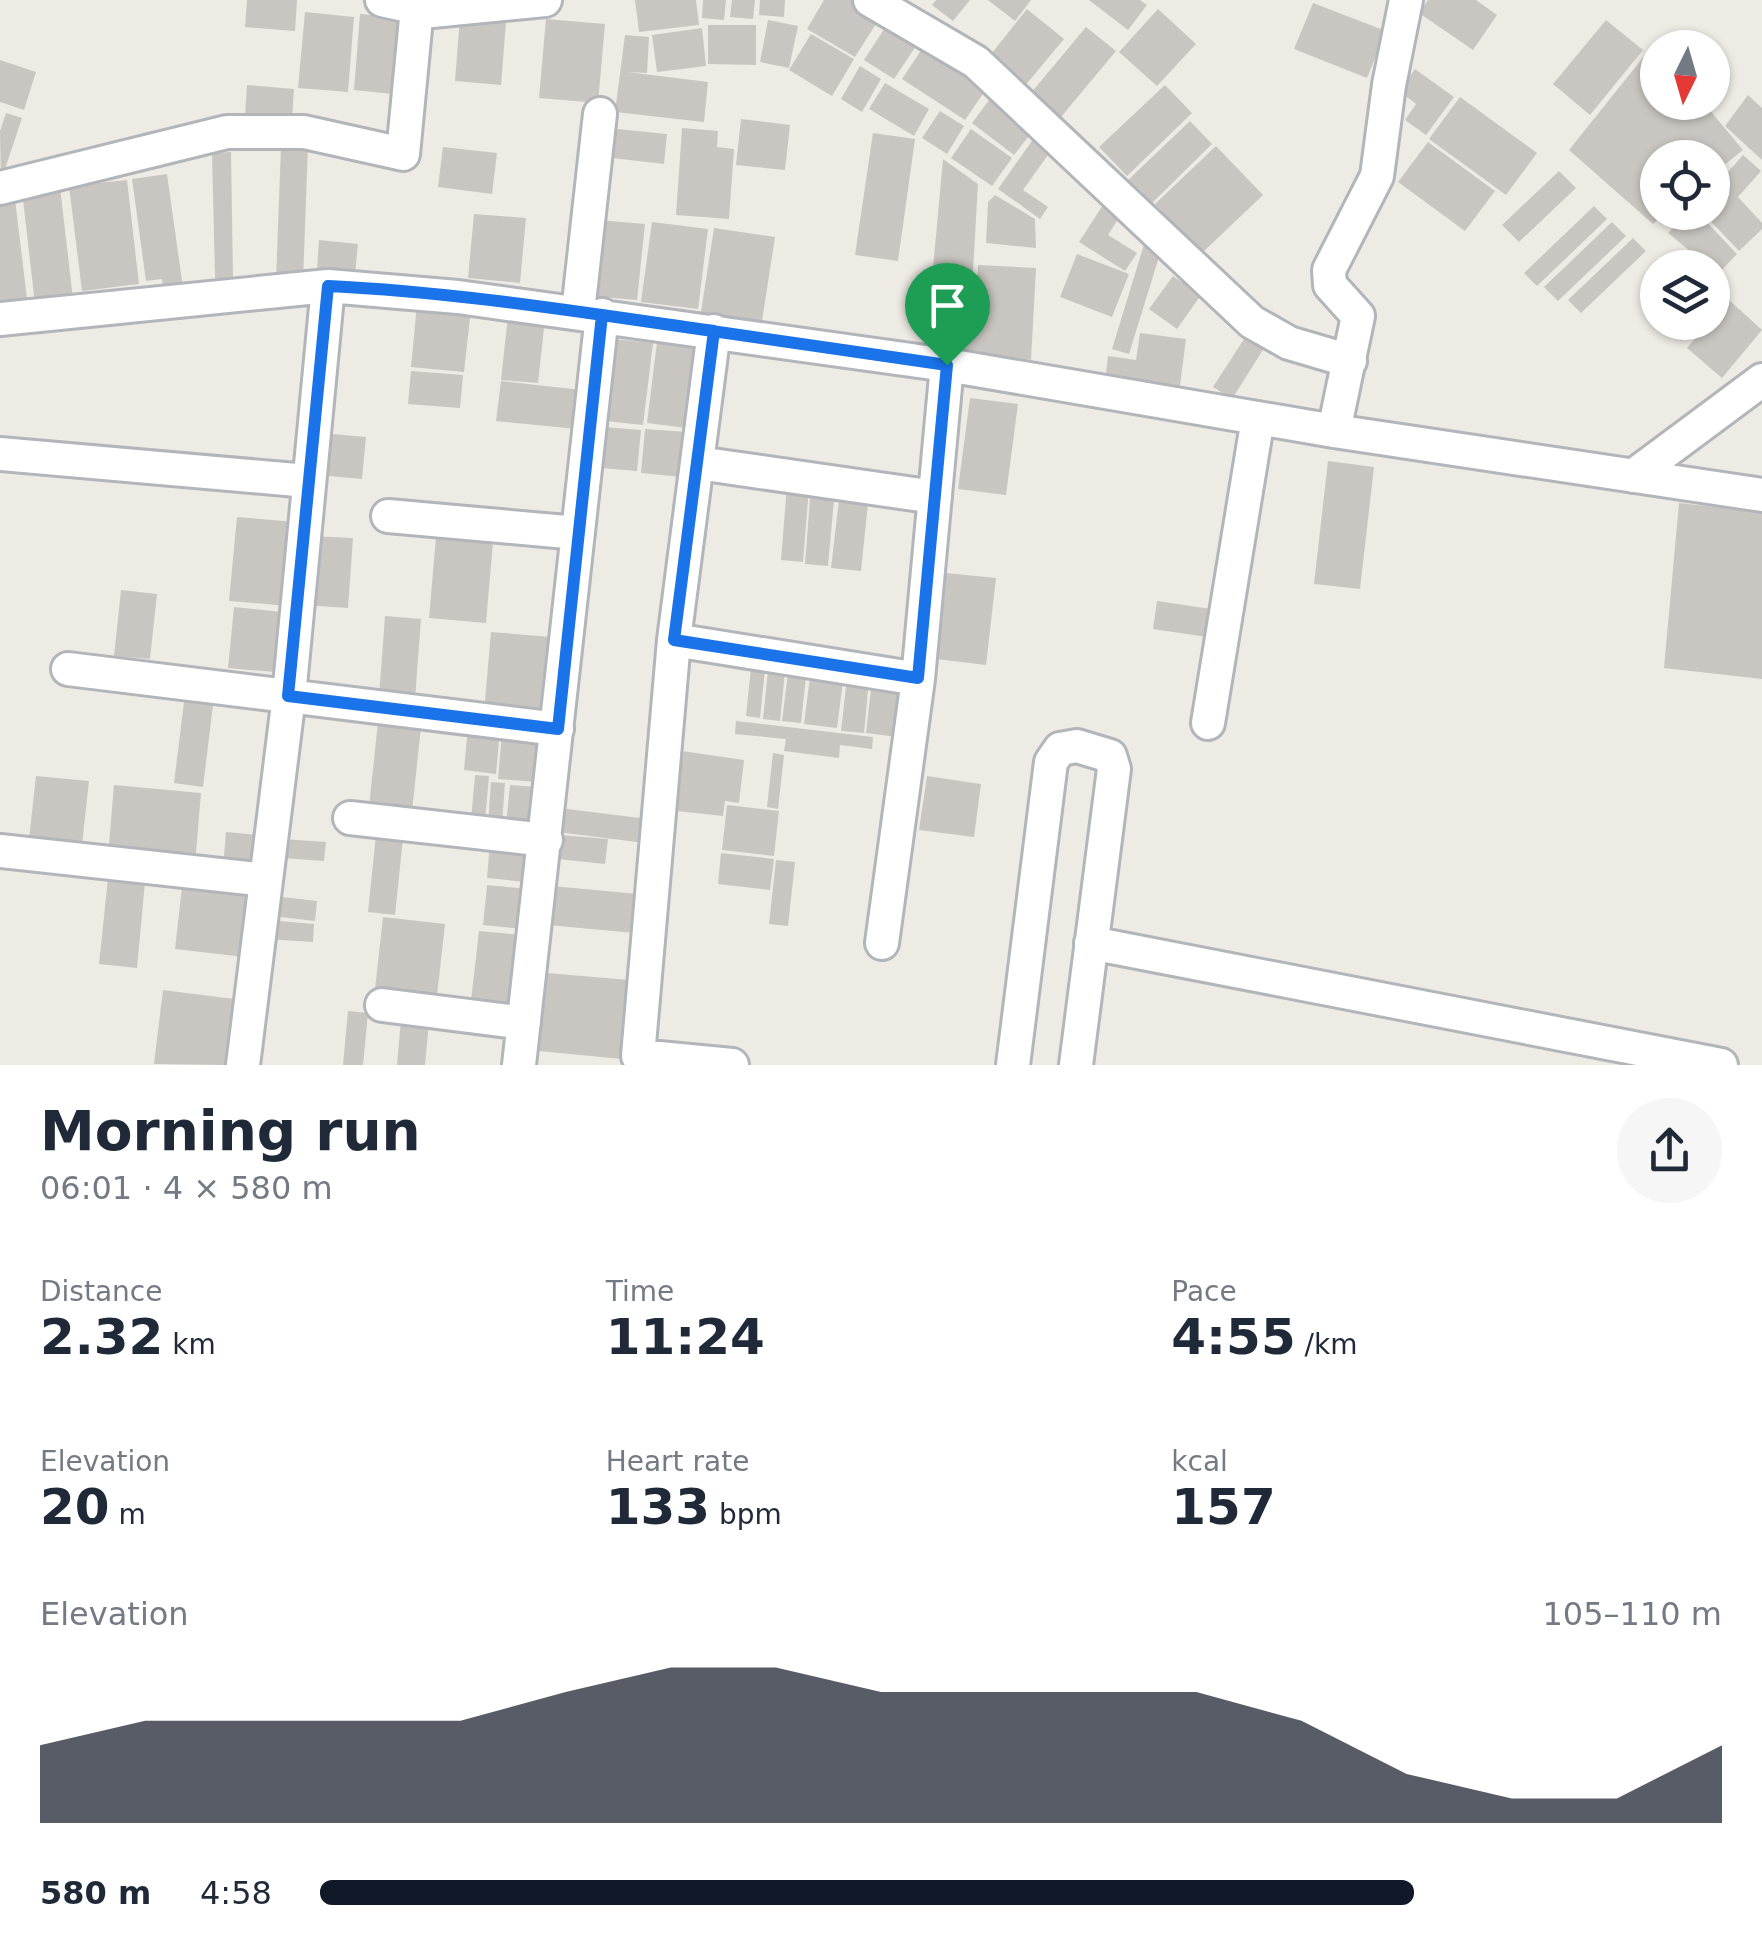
<!DOCTYPE html>
<html lang="en">
<head>
<meta charset="utf-8">
<style>
  body { margin:0; font-family:"DejaVu Sans",sans-serif; background:#f6f6f7; color:#1f2937; height:100vh; display:flex; flex-direction:column; font-size:38px; white-space:nowrap }
  * { box-sizing:border-box; margin:0 }
  p { font-size:32px; color:#747a83 }
  .icon { flex:none; width:55px; height:55px; fill:none; stroke:currentColor; stroke-width:2; stroke-linecap:round; stroke-linejoin:round }
  .map { position:relative; height:1065px; overflow:hidden }
  .side { display:flex; flex-direction:column; background:#fff; flex:1 }
  .side>* { flex:none }
  .needle { width:65px; rotate:185deg }
  .tools { position:absolute; left:1640px; top:30px; display:grid; gap:20px }
  .tools a { display:grid; place-items:center; width:90px; height:90px; border-radius:50%; background:#fff; box-shadow:0 2px 8px #0004; font-size:50px }
  .pin { position:absolute; display:grid; place-items:center; width:85px; height:85px; color:#fff; margin:-102px -42px; border-radius:50% 50% 50% 0; rotate:-45deg; box-shadow:0 0 10px #0007 }
  .pin .icon { rotate:45deg }
  .round { display:grid; place-items:center; flex:none; width:105px; height:105px; border-radius:52px; background:#f6f6f7 }
  .summary { display:flex; align-items:center; justify-content:space-between; height:170px; padding:0 40px }
  h1 { font-size:55px; font-weight:600; line-height:75px }
  .figures { display:grid; grid-template-columns:repeat(3,1fr); gap:15px; height:170px; padding:10px 40px }
  .figures div { display:grid; align-content:center }
  .figures b { font-size:50px; font-weight:600 }
  .figures small { font-size:28px; font-weight:400 }
  .figures p { font-size:28px }
  .chart { height:280px; padding:20px 40px }
  .chart p { display:flex; justify-content:space-between }
  .chart svg { width:100%; height:180px; margin-top:10px; fill:#111827; opacity:.7 }
  ul { padding:0 40px; list-style:none; font-size:32px }
  li { display:grid; grid-template-columns:160px 120px 1fr; align-items:center; height:75px }
  li i { height:25px; border-radius:12px; background:#111827 }
  .map>svg:first-child { display:block }
</style>
</head>
<body>
<div class="map">
<svg width="1762" height="1065" viewBox="0 0 1762 1065">
  <rect width="100%" height="100%" fill="#eeebe5"/>
  <path fill="#c9c6c1" d="M247 0H297L295 31 245 27Z
    M635 0H696L699 25 639 32Z
    M703 0H726L724 20 702 18Z
    M732 0H755L753 19 730 17Z
    M760 0H785L784 17 759 15Z
    M824 0H854L881 16 855 57 807 29Z
    M936 0H970L953 21 932 5Z
    M988 0H1031L1015 21Z
    M1089 0H1140L1147 5 1128 30Z
    M1428 0H1476L1497 15 1473 50 1419 13Z
    M1313 3 1386 31 1367 78 1294 49Z
    M1027 9 1064 39 1024 87 988 58Z
    M1158 9 1196 44 1157 86 1119 52Z
    M305 12 354 17 348 92 298 88Z
    M360 14 409 18 402 95 354 90Z
    M460 18 506 22 501 85 455 81Z
    M546 19 605 24 598 103 539 98Z
    M768 20 798 26 789 68 760 62Z
    M1606 20 1643 50 1590 115 1553 84Z
    M888 23 918 43 894 79 864 60Z
    M708 25H756V65L708 64Z
    M1086 27 1116 51 1061 117 1031 93Z
    M702 28 706 66 657 72 652 35Z
    M811 34 854 59 832 96 789 70Z
    M625 35 649 37 647 73 627 72 708 82 704 122 615 112Z
    M926 43 989 85 965 120 902 79Z
    M1653 45 1658 50V102H1703L1743 150 1712 175V158H1658V212H1667L1653 224 1569 150Z
    M0 60 36 72 24 110 0 102Z
    M860 66 881 79 862 112 841 99Z
    M1415 69 1454 97 1426 135 1405 120 1416 104 1399 91Z
    M885 83 929 109 914 136 869 109Z
    M247 85 294 89 292 118 245 115Z
    M1165 85 1192 113 1127 176 1099 147Z
    M996 91 1039 123 1014 155 972 123Z
    M1748 95 1762 108V160L1725 126Z
    M1460 97 1537 153 1506 195 1429 139Z
    M940 111 964 126 947 154 922 138Z
    M6 113 22 118 1 181 0 131Z
    M741 119 790 125 785 170 736 165Z
    M1190 121 1212 144 1151 204 1128 180Z
    M607 128 667 134 664 164 604 157Z
    M682 128 718 131 717 147 734 149 729 219 676 215Z
    M971 129 1012 158 992 186 951 158Z
    M873 133 915 139 898 261 855 255Z
    M1036 135 1053 148 1023 190 1048 207 1040 219 998 189Z
    M1428 142 1495 191 1465 231 1398 182Z
    M281 145 308 146 303 281H276Z
    M1216 146 1263 195 1202 253 1155 204Z
    M443 147 497 153 492 194 438 187Z
    M231 152 233 278H215L212 153Z
    M1743 155 1761 171 1738 197 1762 223V229L1739 251 1702 212H1712V179L1716 175 1721 180Z
    M943 159 978 184 971 306 948 304 944 347 926 345Z
    M1559 171 1576 188 1519 242 1502 225Z
    M167 174 183 288 163 291 162 279 146 281 132 179Z
    M127 180 139 284 82 291 69 186Z
    M60 187 73 299 35 304 22 191Z
    M14 191 28 307 0 310V193Z
    M995 195 1035 219 1036 248 986 243 988 202Z
    M1105 202 1122 213 1108 235 1137 253 1125 271 1079 242Z
    M1594 206 1607 219 1537 286 1524 273Z
    M1688 212H1697L1737 254 1718 274 1668 233Z
    M474 214 526 218 520 283 468 278Z
    M598 220 645 224 637 300 590 296Z
    M652 222 708 229 698 309 641 302Z
    M1612 222 1626 236 1558 301 1544 287Z
    M714 228 775 237 762 321 701 312Z
    M1146 238 1163 244 1129 354 1112 349Z
    M1633 238 1646 251 1581 313 1568 300Z
    M319 240 358 244 355 274 317 270Z
    M1077 254 1129 274 1112 317 1060 297Z
    M978 265 1036 268 1031 360 950 348 954 308 976 309Z
    M1173 276 1201 295 1177 329 1149 309Z
    M1728 299 1762 330 1722 378 1687 348Z
    M417 304 471 309 464 372 411 367Z
    M508 316 545 319 538 383 501 380Z
    M1659 322H1697L1682 341Z
    M1140 333 1186 339 1179 393 1105 382 1108 356 1136 360Z
    M1248 333 1266 345 1232 399 1213 387Z
    M614 339 653 343 643 425 605 421Z
    M657 342 697 346 687 428 647 423Z
    M411 371 463 375 460 408 408 404Z
    M501 381 581 390 577 429 496 421Z
    M970 398 1018 404 1006 495 958 489Z
    M604 427 641 430 637 471 601 468Z
    M645 429 687 432 682 477 641 473Z
    M320 433 366 437 362 479 317 475Z
    M1328 461 1374 467 1360 589 1314 584Z
    M787 485 809 488 803 562 781 560Z
    M810 498 834 500 828 566 805 564Z
    M839 500 868 503 861 571 831 568Z
    M1679 503 1762 512V679L1664 668Z
    M237 517 296 522 288 606 229 601Z
    M308 536 353 538 348 608 303 605Z
    M436 537 493 542 486 623 429 618Z
    M946 573 996 578 986 665 936 659Z
    M121 590 157 594 150 659 114 656Z
    M1157 601 1218 610 1214 638 1153 629Z
    M234 607 282 612 275 672 228 668Z
    M385 616 421 619 415 699 379 696Z
    M491 632 551 637 543 717 484 712Z
    M752 658 766 660 760 718 746 716Z
    M769 660 786 662 780 721 763 719Z
    M789 665 807 667 801 723 782 721Z
    M811 669 844 673 837 728 804 724Z
    M847 678 869 680 864 733 841 731Z
    M872 680 903 683 897 737 866 733Z
    M185 694 214 697 203 787 174 783Z
    M736 721 873 737 872 749 840 745 839 758 784 751 786 739 735 734Z
    M378 722 421 727 411 821 368 816Z
    M468 727 500 730 496 774 464 770Z
    M502 733 541 736 537 782 498 779Z
    M675 750 744 760 739 803 725 801 723 816 668 810Z
    M773 753 784 755 778 809 767 807Z
    M475 775 489 776 485 821 471 820Z
    M36 776 89 781 81 854 28 848Z
    M927 776 981 784 974 837 919 830Z
    M491 782 505 783 502 824 488 823Z
    M114 785 201 793 195 864 108 856Z
    M510 785 537 787 533 827 506 825Z
    M727 805 779 811 774 856 722 850Z
    M559 808 648 819 645 843 557 832Z
    M226 832 260 835 256 871 223 868Z
    M376 835 403 838 395 915 368 912Z
    M560 835 608 839 605 864 558 859Z
    M283 839 326 842 324 861 282 858Z
    M490 843 530 847 526 882 487 878Z
    M721 853 774 859 770 890 718 884Z
    M776 860 795 862 788 926 769 924Z
    M108 878 145 882 137 968 99 964Z
    M183 878 252 885 244 957 175 949Z
    M487 885 527 889 523 929 483 925Z
    M552 886 638 894 634 933 548 925Z
    M273 896 317 901 315 921 271 916Z
    M383 917 445 924 436 1005 374 998Z
    M268 920 314 924 313 942 266 939Z
    M479 931 523 935 515 1014 470 1010Z
    M547 973 629 980 622 1059 539 1051Z
    M163 990 234 999 225 1065 154 1064Z
    M348 1011 368 1013 363 1065H343Z
    M401 1019 429 1022 425 1065H397Z"/>
  <g fill="none" stroke-linecap="round" stroke-linejoin="round">
    <g stroke="#b2b5b9" stroke-width="38">
      <path id="street" d="M382 0 432 11 545 0
        M870 0 976 62 1252 322 1289 343 1350 361
        M0 188 227 132H304L403 154 417 8
        M578 312 600 114
        M0 319 328 286 458 297 947 365 1334 431 1762 495
        M714 331 674 640 638 1056 732 1065
        M1334 431 1358 316 1330 285 1329 270 1377 176 1389 85 1406 0
        M0 454 308 481
        M698 463 935 497
        M1633 476 1762 380
        M388 516 578 533
        M674 640 918 679
        M68 669 557 729
        M1208 723 1258 418
        M350 818 546 840
        M0 851 266 880
        M882 943 918 679 947 365
        M1091 943 1721 1065
        M382 1005 524 1023
        M243 1065 289 696 328 286
        M519 1065 602 315
        M1013 1065 1051 762 1060 749 1077 746 1110 756 1114 769 1076 1065"/>
    </g>
    <use href="#street" stroke="#fff" stroke-width="32"/>
  </g>
  <g fill="none" stroke-linecap="round" stroke-linejoin="round">
    <g stroke="#fff" stroke-width="20">
      <path id="route" d="M947 365 602 315 558 729 288 696 328 286C457 292 586 313 714 331L674 640 918 678 947 365"/>
    </g>
    <use href="#route" stroke="#1a73e8" stroke-width="12"/>
  </g>
</svg>
<div class="tools">
<a><svg class="needle" viewBox="-14 -14 28 28"><path d="M0-13l5 13h-10z" fill="#e53935"/><path d="M0 13l5-13h-10z" fill="#747a83"/></svg></a>
<a><svg class="icon" aria-label="locate" viewBox="0 0 24 24"><circle cx="12" cy="12" r="6"/><path d="M12 2v4M12 18v4M2 12h4M18 12h4"/></svg></a>
<a><svg class="icon" aria-label="layers" viewBox="0 0 24 24"><path d="M12 4l9 5-9 5-9-5zM3 14l9 5 9-5"/></svg></a>
</div>
<div class="pin" style="left:947px;top:365px;background:#1e9e55"><svg class="icon" aria-label="arrive" viewBox="0 0 24 24"><path d="M6 21V4h12l-3 4 3 4H6"/></svg></div>
</div>
<section class="side">
<div class="summary"><div><h1>Morning run</h1><p>06:01 · 4 × 580 m</p></div><a class="round"><svg class="icon" aria-label="share" viewBox="0 0 24 24"><path d="M12 15V3M7 8l5-5 5 5M5 13v7h14v-7"/></svg></a></div>
<div class="figures">
<div><p>Distance</p><b>2.32<small> km</small></b></div>
<div><p>Time</p><b>11:24</b></div>
<div><p>Pace</p><b>4:55<small> /km</small></b></div>
</div>
<div class="figures">
<div><p>Elevation</p><b>20<small> m</small></b></div>
<div><p>Heart rate</p><b>133<small> bpm</small></b></div>
<div><p>kcal</p><b>157</b></div>
</div>
<div class="chart"><p><span>Elevation</span>105–110 m</p>
<svg viewBox="0 0 160 44" preserveAspectRatio="none"><path d="M0 44V25L10 19L20 19L30 19L40 19L50 12L60 6L70 6L80 12L90 12L100 12L110 12L120 19L130 32L140 38L150 38L160 25V44z"/></svg>
</div>
<ul>
<li><b>580 m</b>4:58<i style="width:78%"></i></li>
</ul>
</section>
</body>
</html>
